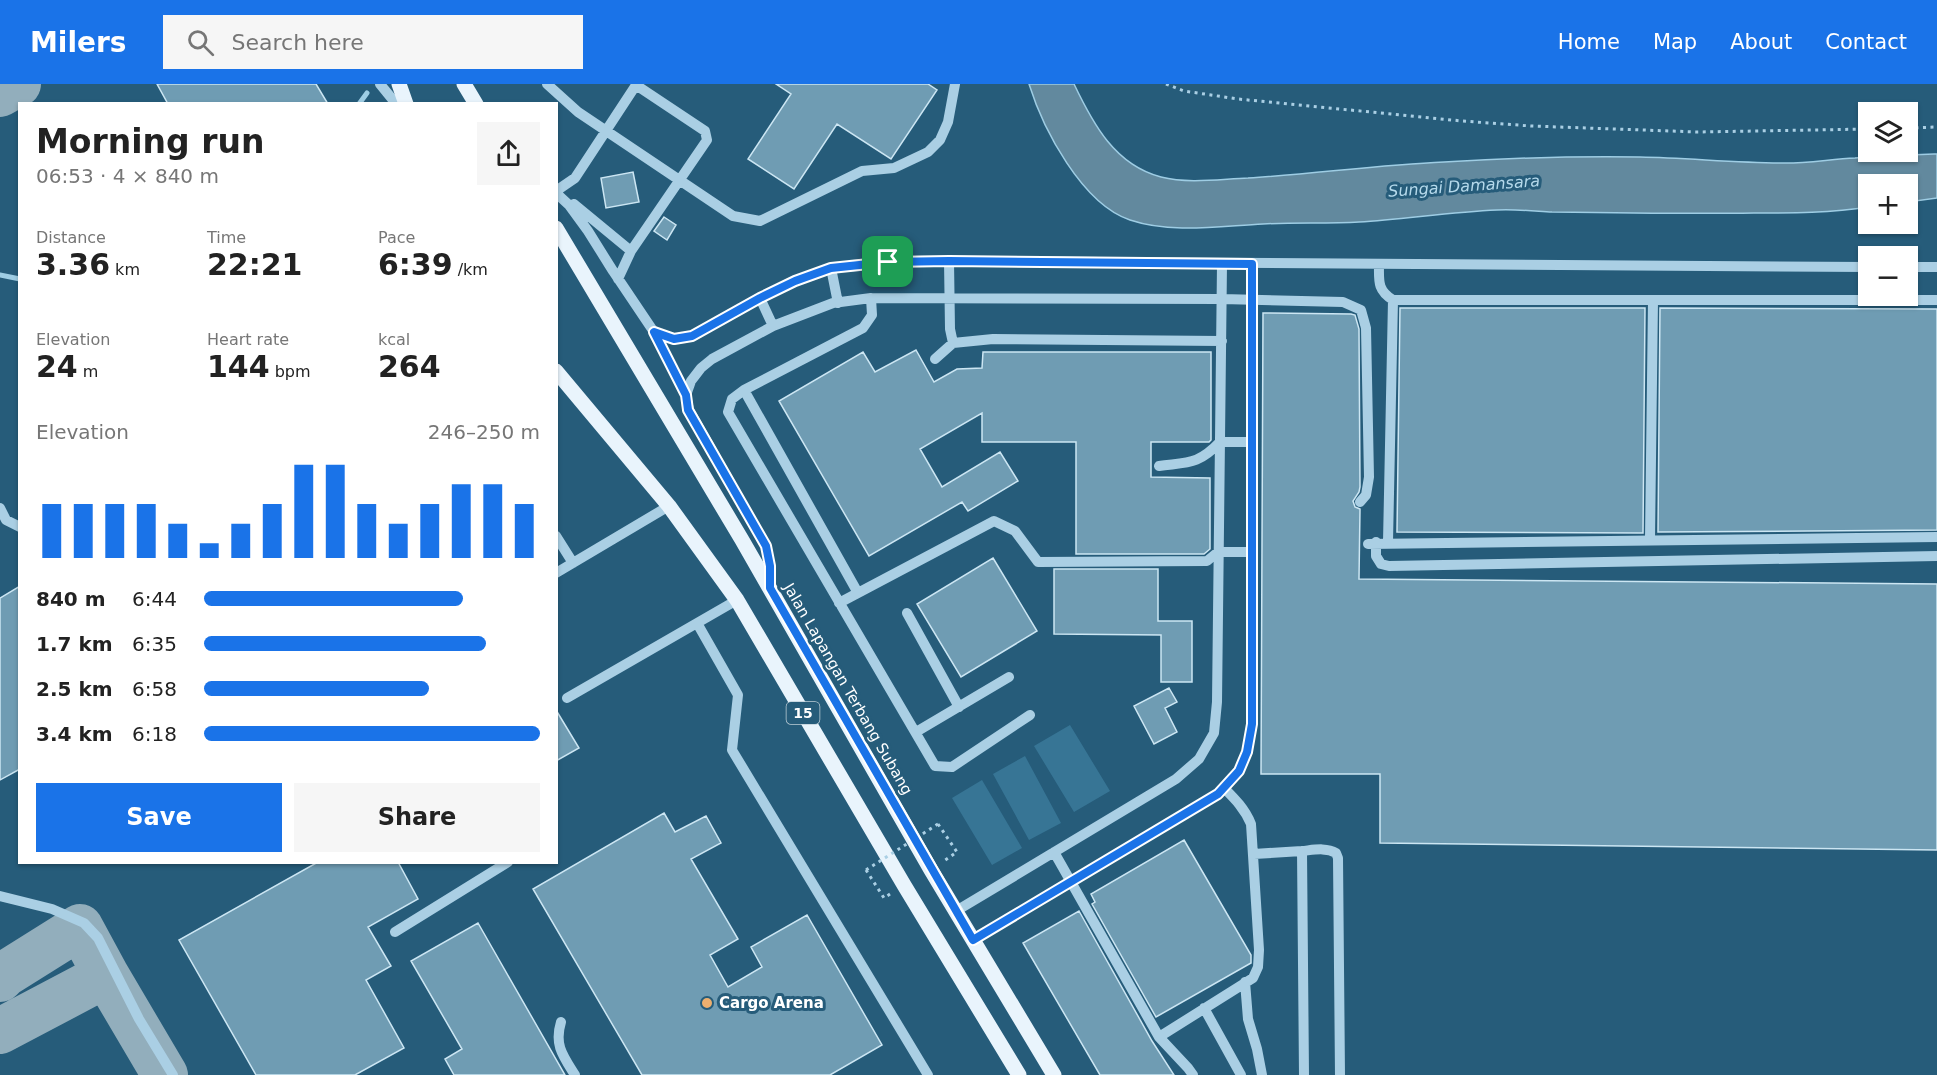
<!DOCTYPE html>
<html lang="en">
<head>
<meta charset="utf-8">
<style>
  body { margin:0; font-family:"DejaVu Sans",sans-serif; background:#f6f6f6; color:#222; height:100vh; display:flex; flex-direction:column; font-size:22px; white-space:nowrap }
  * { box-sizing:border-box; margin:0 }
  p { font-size:20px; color:#767676 }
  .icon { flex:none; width:33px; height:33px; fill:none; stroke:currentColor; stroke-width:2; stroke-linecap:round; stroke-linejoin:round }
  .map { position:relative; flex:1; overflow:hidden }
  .details { position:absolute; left:18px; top:18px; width:540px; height:762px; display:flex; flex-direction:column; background:#fff; border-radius:0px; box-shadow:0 2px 4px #0004 }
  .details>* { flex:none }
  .controls { position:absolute; left:1858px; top:18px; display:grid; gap:12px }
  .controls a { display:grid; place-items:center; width:60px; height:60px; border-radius:0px; background:#fff; box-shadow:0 2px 4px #0004; font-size:30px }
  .pin { position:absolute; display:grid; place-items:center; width:51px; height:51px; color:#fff; margin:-26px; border-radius:12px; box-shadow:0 3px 9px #0006 }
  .round { display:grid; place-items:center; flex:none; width:63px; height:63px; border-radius:0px; background:#f6f6f6 }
  .head { display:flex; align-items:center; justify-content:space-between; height:102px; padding:0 18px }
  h1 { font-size:33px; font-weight:700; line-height:45px }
  .figures { display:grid; grid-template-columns:repeat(3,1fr); gap:9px; height:102px; padding:6px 18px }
  .figures div { display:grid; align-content:center }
  .figures b { font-size:30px; font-weight:700 }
  .figures small { font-size:16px; font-weight:400 }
  .figures p { font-size:16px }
  .chart { height:168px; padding:12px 18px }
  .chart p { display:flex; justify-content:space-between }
  .chart svg { width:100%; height:108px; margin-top:6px; stroke:#1a73e8; stroke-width:6 }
  .button { display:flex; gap:12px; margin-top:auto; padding:12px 18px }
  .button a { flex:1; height:69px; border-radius:0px; background:#1a73e8; color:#fff; font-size:24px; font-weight:700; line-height:69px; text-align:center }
  .button a+a { background:#f6f6f6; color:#222 }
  ul { padding:0 18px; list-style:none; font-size:20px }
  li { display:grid; grid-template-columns:96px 72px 1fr; align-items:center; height:45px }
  li i { height:15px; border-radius:8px; background:#1a73e8 }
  header { display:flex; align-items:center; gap:36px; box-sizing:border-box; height:84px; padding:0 30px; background:#1a73e8; color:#fff }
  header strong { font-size:28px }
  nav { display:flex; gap:33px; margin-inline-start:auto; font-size:21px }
  .search { width:420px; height:54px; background:#f6f6f6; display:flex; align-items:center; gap:15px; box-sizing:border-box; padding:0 21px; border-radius:0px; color:#767676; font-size:22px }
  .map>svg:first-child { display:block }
</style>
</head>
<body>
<header>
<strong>Milers</strong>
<div class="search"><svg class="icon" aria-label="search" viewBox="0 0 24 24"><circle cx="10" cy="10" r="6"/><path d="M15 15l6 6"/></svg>Search here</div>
<nav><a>Home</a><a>Map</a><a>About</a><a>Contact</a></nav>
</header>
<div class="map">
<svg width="1937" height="991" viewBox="0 0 1937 991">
  <rect width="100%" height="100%" fill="#265c7a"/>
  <path fill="#377595" d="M1070 641 1110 707 1074 728 1034 662Z
    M1025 672 1061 739 1029 756 993 690Z
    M982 696 1022 764 992 781 952 714Z"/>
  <path fill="#62899e" stroke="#9ecde4" stroke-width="1.5" d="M1029 0H1074C1093 40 1115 81 1161 93 1189 100 1220 95 1248 94 1313 90 1378 81 1444 78 1509 74 1575 72 1640 73 1689 74 1738 79 1786 79 1809 79 1832 75 1855 74 1882 72 1910 71 1937 70V114L1908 118V100H1869V123C1831 129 1793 129 1754 129 1687 130 1619 129 1552 128 1534 127 1515 125 1497 126 1451 128 1405 135 1359 138 1327 140 1295 138 1263 140 1220 142 1172 150 1130 136 1082 120 1043 45 1029 0Z"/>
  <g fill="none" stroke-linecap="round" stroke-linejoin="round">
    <path stroke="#9ecde4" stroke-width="5" d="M359 20 367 9
      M0 191 20 195"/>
    <path stroke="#92aebc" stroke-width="46" d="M0 10 18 0
      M0 895 5 890 80 843 106 891
      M0 947 106 891 165 991"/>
  </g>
  <path fill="#6f9cb3" stroke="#cce6f3" stroke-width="1.5" d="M157 0H316L328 20H168Z
    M776 0H928L937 6 891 75 837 40 794 105 748 75 791 10Z
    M633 88 639 118 606 124 601 94Z
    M664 133 676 141 667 156 654 147Z
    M1400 224H1645L1643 449 1397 448Z
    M1660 224 1937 225V446L1658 448Z
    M1263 229 1351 230 1355 231 1359 245 1360 403 1359 408 1353 417 1355 423 1360 425 1359 495 1937 500V766L1380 759V690H1261Z
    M916 266 934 298 957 285 982 284 983 268H1211V356L1209 358H1151V393L1210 394V465L1204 470H1076V358H982V329L920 365 942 403 1000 368 1018 397 968 427 962 418 869 472 779 317 863 268 875 288Z
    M993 474 1037 547 961 593 917 520Z
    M1054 485H1158V537H1192V598H1161V551L1054 550Z
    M20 502V685L0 696V514Z
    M1169 604 1177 618 1165 624 1177 648 1154 660 1134 622Z
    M556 626 579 664 556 677Z
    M664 729 675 748 706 732 721 759 691 775 738 855 710 871 728 903 762 883 751 863 807 831 882 961 830 991H642L533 805Z
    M1184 756 1251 871V879L1156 933 1092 820 1095 818 1091 810Z
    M318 778H398L418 815 368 843 391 882 366 896 404 964 355 991H256L179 856Z
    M1079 827 1152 957 1174 991H1100L1023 859Z
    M478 839 565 991H454L445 975 462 965 411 877Z"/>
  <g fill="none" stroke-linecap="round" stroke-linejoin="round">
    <path stroke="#aacfe4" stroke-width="3" stroke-dasharray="3 4.5" stroke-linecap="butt" d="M1166 0 1184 7 1238 15 1462 37 1531 42 1698 48 1869 45
      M1908 44 1937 43
      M938 740 957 768 944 777
      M866 786 884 814 890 810"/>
    <path stroke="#aacfe4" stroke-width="10" d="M380 0 393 16 406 20
      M547 0 578 28 733 132 760 137 862 87 894 84 928 68 940 56 948 38 955 0
      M556 107 575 94 636 1 705 47 707 56 631 167 618 195
      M556 109 569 121 588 147 613 187 654 248 674 255 692 252 760 214 795 197 831 184 888 178 949 177 1869 183
      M574 120 631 167
      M949 177 950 245 953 259
      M1379 180C1379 197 1377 206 1393 216H1937
      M1908 183H1937
      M831 184 838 219
      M760 214 773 242
      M871 214 872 231 863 244 744 306 732 315 728 328 935 682 952 683 1030 631
      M654 248 686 311
      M935 275 953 259 993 255 1222 257
      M744 306 858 509
      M1159 382C1188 378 1198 381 1220 358H1252
      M0 424 6 436 20 443
      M556 452 573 479
      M1650 455 1653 216
      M1376 458V472L1381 480 1389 482 1937 472
      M1388 458 1393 216
      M1368 460 1937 453
      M556 489 669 422
      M770 504V482L766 462 689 326 686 311 691 297 701 284 712 275 773 242 833 219 871 214 1222 215 1343 218 1361 226 1366 244 1369 393 1366 411 1360 418
      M839 519 994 437 1015 447 1038 478 1207 477 1218 468H1251
      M907 529 959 623
      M697 539 738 611 732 666 928 991
      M567 614 737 516
      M916 648 1009 593
      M1054 768 1159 953 1188 984 1193 991
      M1254 770 1302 767
      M0 812 52 825 84 839 98 854 139 935 173 991
      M956 827 1176 695 1199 675 1214 649 1217 618 1222 180
      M395 848 508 778
      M973 856 1218 710 1239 687 1247 668 1252 640V180
      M1245 898 1248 935 1257 965 1262 991
      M1204 924 1241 991
      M561 938C554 961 563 972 575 991
      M1159 953 1253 894 1258 883 1259 866 1251 740C1245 725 1235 715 1224 704
      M1304 991 1302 767C1313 766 1326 763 1336 769L1338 774 1340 991"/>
    <path stroke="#e9f4fc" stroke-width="15" d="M399 0 406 20
      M464 0 476 20
      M556 144 742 456 931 786 1054 991
      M556 287 669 422 737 516 904 801 1019 991"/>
    <path stroke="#aacfe4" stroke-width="3" stroke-dasharray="3 4.5" stroke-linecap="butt" d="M866 786 938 740"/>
  </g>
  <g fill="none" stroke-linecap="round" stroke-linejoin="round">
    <g stroke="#fff" stroke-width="12">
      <path id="route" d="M949 177 1252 180V640L1247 668 1239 687 1218 710 973 856 770 504V482L766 462 688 326 686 311 654 248 674 255 692 252 760 214 795 197 831 184 888 178Z"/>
    </g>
    <use href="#route" stroke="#1a73e8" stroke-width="8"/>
  </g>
  <circle fill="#ecaf6f" stroke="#265c7a" stroke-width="2" cx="707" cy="919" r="6"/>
  <g text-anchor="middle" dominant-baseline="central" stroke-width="6" stroke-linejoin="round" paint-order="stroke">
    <rect fill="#265c7a" stroke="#beced7" stroke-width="1.5" x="786.5" y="618" width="33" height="22" rx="4.5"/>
    <g font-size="14" font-weight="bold" fill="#fff">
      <text x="803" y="629">15</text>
    </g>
    <g font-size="15" fill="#fff" stroke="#265c7a">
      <text transform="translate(848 605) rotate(60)">Jalan Lapangan Terbang Subang</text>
    </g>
    <g font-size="15" font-weight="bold" fill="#fff" stroke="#265c7a" text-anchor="start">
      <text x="719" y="919">Cargo Arena</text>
    </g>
    <g font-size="16" font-style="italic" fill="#b5d9eb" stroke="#265c7a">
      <text transform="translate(1464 102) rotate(-4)">Sungai Damansara</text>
    </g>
  </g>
</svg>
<div class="controls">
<a><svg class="icon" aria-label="layers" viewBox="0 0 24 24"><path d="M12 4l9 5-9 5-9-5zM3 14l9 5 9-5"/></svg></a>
<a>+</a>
<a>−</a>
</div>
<div class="pin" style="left:888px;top:178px;background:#1e9e55"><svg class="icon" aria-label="arrive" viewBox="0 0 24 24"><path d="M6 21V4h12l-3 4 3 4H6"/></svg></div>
<section class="details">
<div class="head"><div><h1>Morning run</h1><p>06:53 · 4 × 840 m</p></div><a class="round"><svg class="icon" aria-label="share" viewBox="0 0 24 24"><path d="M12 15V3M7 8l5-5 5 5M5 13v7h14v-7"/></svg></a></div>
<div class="figures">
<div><p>Distance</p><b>3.36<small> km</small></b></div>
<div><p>Time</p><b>22:21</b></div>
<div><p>Pace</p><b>6:39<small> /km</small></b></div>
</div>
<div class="figures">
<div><p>Elevation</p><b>24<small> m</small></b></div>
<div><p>Heart rate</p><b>144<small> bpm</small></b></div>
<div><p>kcal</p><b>264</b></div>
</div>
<div class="chart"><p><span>Elevation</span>246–250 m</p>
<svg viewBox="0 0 160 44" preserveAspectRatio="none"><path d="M5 44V22M15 44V22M25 44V22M35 44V22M45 44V30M55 44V38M65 44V30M75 44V22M85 44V6M95 44V6M105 44V22M115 44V30M125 44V22M135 44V14M145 44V14M155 44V22"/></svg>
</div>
<ul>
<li><b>840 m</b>6:44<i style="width:77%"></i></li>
<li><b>1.7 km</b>6:35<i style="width:84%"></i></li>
<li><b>2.5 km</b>6:58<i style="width:67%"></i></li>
<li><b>3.4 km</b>6:18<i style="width:100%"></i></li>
</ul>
<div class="button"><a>Save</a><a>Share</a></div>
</section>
</div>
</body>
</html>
